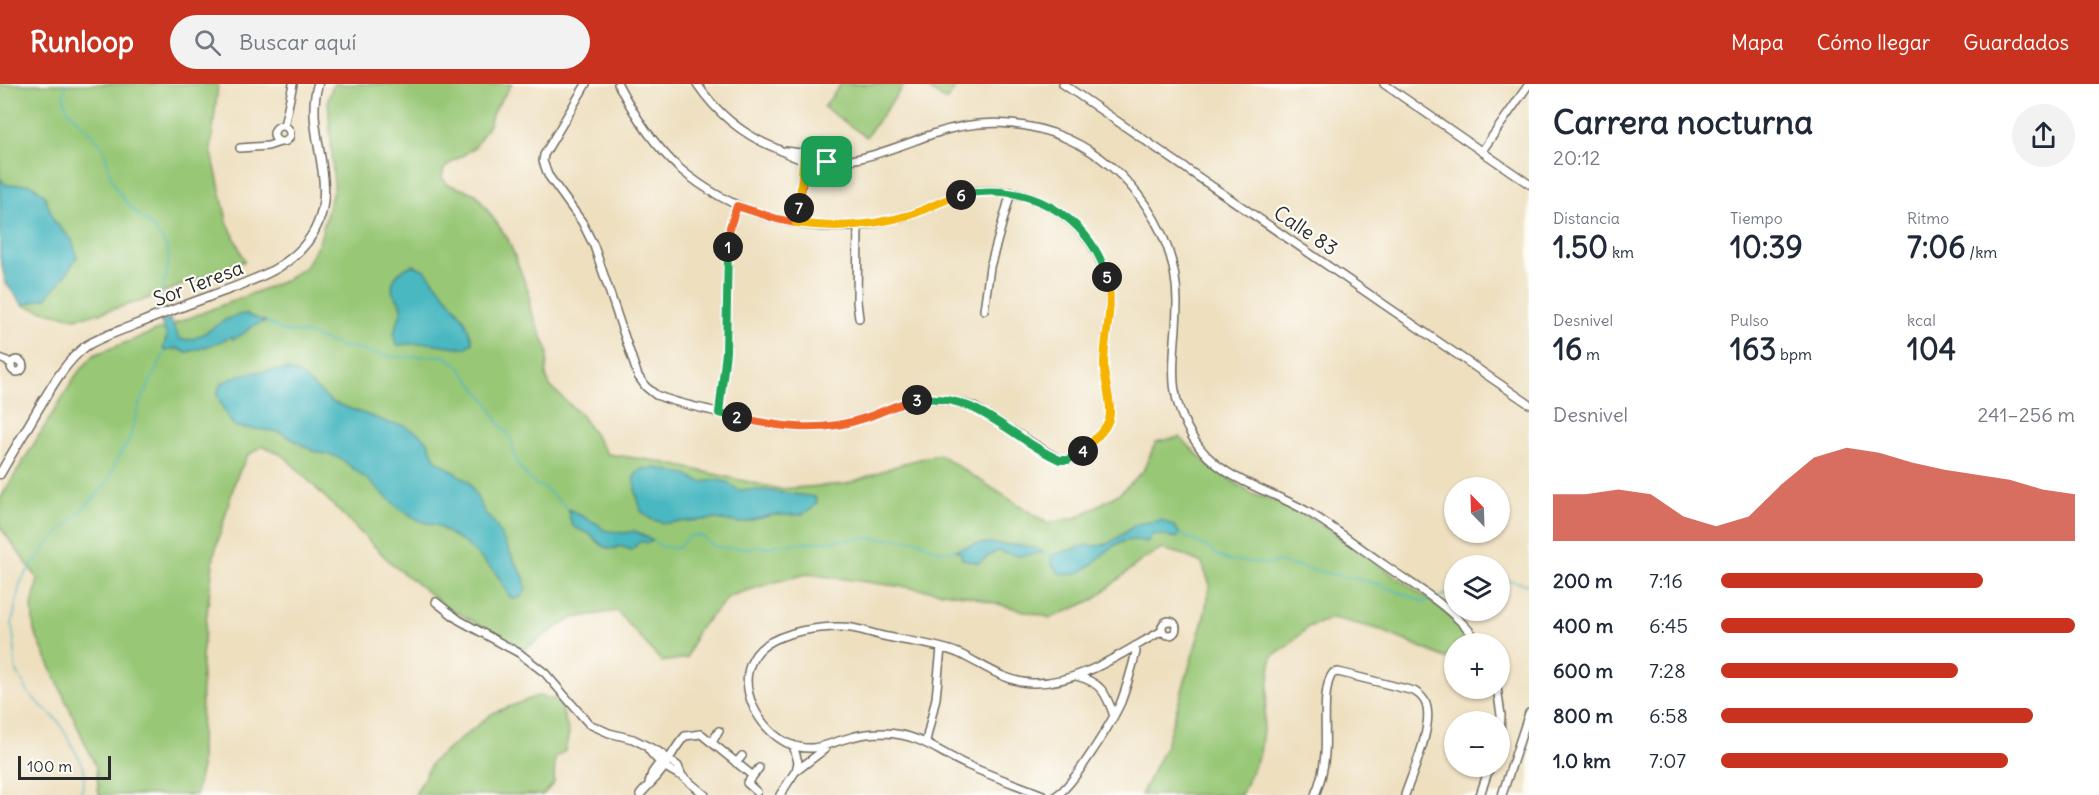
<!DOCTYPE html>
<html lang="es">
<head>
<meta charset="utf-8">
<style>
  body { margin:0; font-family:Delius,sans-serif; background:#f2f2f3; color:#1f2937; height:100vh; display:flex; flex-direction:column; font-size:22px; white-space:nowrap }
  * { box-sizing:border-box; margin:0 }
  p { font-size:20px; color:#747a83 }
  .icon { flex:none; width:33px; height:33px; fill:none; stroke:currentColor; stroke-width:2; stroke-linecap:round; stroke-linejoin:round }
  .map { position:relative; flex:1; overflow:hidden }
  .panel { display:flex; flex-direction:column; background:#fff; width:570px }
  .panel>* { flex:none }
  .needle { width:39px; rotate:337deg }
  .tools { position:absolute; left:1444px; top:393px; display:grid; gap:12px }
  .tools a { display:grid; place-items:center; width:66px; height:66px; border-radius:50%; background:#fff; box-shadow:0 2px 4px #0004; font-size:30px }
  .scale { position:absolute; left:18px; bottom:15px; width:93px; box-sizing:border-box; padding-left:6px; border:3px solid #2b2b2b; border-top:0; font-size:16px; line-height:21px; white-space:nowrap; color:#2b2b2b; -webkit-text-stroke:4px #fdfcf7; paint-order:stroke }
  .pin { position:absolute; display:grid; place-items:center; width:51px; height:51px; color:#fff; margin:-26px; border-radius:12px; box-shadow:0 3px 9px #0006 }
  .km { position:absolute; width:30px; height:30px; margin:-15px; border-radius:50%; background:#222; color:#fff; font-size:16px; line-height:30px; text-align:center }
  .round { display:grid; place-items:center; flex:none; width:63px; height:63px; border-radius:32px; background:#f2f2f3 }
  .headline { display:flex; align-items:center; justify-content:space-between; height:102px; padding:0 24px }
  h1 { font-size:33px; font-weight:700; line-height:45px }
  .metrics { display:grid; grid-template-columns:repeat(3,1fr); gap:9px; height:102px; padding:6px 24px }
  .metrics div { display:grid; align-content:center }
  .metrics b { font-size:30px; font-weight:700 }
  .metrics small { font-size:16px; font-weight:400 }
  .metrics p { font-size:16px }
  .chart { height:168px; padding:12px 24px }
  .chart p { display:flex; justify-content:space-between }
  .chart svg { width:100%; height:108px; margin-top:6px; fill:#c8321e; opacity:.7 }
  ul { padding:0 24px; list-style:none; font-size:20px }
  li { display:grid; grid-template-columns:96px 72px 1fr; align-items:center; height:45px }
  li i { height:15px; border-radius:8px; background:#c8321e }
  header { display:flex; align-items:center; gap:36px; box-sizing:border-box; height:84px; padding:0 30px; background:#c8321e; color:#fff }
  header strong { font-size:28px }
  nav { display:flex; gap:33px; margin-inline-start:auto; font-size:21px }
  .search { width:420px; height:54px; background:#f2f2f3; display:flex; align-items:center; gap:15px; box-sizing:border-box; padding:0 21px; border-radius:33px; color:#747a83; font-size:22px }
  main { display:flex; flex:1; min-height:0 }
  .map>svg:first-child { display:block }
</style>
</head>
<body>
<header>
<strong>Runloop</strong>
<div class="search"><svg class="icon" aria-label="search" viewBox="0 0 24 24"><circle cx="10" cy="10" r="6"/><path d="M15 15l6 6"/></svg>Buscar aquí</div>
<nav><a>Mapa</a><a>Cómo llegar</a><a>Guardados</a></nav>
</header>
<main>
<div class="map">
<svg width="1529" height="711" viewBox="0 0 1529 711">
  <rect width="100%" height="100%" fill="#fdfcf7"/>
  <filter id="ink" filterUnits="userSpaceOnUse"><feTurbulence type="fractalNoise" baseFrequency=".0167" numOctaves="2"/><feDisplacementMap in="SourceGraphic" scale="12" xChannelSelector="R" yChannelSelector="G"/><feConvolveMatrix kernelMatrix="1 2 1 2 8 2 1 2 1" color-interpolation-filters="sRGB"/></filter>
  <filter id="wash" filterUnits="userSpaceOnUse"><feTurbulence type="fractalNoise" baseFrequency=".008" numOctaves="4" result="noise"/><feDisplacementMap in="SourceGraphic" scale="24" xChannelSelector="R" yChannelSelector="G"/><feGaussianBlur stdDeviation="1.35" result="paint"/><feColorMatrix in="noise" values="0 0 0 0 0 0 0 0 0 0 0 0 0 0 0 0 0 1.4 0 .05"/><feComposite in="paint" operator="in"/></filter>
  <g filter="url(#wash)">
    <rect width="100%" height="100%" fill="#eedfbf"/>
    <path fill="#98c776" stroke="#627950" stroke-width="1.5" d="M0 0H218L211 65 227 137 245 177 141 217 96 230 76 234 50 229 23 221 6 199 0 173Z
      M333 0H512L493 28 489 41 474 64 449 80 444 85 442 93 447 100 476 110 508 155 529 209 530 224 548 267 546 292 550 302 582 332 607 370 657 377 780 405 846 400 905 379 939 370 1047 439 1078 433 1120 409 1143 387 1156 358 1180 353 1208 381 1252 410 1290 422 1334 449 1442 525 1467 551 1459 559 1455 560V564L1446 574 1378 545 1333 534 1308 543 1289 561 1272 572 1260 669 1241 711H1141L1166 661 1204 533 1210 501 1202 479 1181 470 1162 465 1142 476 1093 516 1051 534 964 511 807 490 775 498 730 512 697 547 687 574 662 578 617 527 573 534 546 550 524 566 447 523 394 482 284 372 263 362 248 371 236 394 214 471 202 572 201 686 196 711H99L96 683 34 547 32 522 38 495 0 443V415L77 290 94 271 284 197 305 183 319 159 334 103 328 16Z
      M841 0H905L866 53 824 23Z
      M922 0H958L946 17Z
      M537 612 559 616 569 649 565 667 555 674 554 699 543 711H415L432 678 493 629Z"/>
    <path fill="#49b8c1" stroke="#3a7276" stroke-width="1.5" d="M0 94 6 101 30 100 44 110 54 137 72 156 77 173 65 192 46 214 23 221 6 199 0 173Z
      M413 181 425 186 449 215 465 236 472 255V259L465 264 428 259 397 261C389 248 400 238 402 225 402 218 396 215 393 209 389 195 401 185 413 181Z
      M245 230 267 238C247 240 249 250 233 255L230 253C224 257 192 268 185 268 182 267 179 265 176 264L174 266 171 264 166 267 163 265 167 252 161 238 170 235 180 255C202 261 217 232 245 230Z
      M287 286 299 290 332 318 392 340 403 341 420 350 428 358 435 375 469 398 485 429 495 440 516 480 524 493 526 504 522 513 514 515 510 513 496 489 467 461 438 442 420 437 400 425 368 396 338 373 313 367 280 348 236 343C226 334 223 323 217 311L220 301C238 287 266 287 287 286Z
      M656 384 684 390 701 398 716 396 727 398 738 406H763L815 413 817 418 812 425 800 431H773L740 439 716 435 664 439 651 435 641 427 635 405 634 393 637 389 642 385Z
      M568 425 598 440 604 446 623 449 635 447 653 457 647 459 641 457 631 466 620 462C605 471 599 456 588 449 584 447 578 446 574 443 570 438 569 431 568 425Z
      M1161 436 1173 441 1180 450 1177 454 1153 450 1147 458C1101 446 1097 500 1059 489L1051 479 1052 471 1087 461 1095 462 1108 460 1137 440Z
      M991 459C1010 464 1025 456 1043 469L1017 472 998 467 988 472 979 479 962 475 961 469 955 466 975 460Z"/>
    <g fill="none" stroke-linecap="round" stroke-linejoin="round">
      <path stroke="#49b8c1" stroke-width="1.5" d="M67 0C52 27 93 44 103 64 107 72 107 81 110 90 113 100 119 110 126 118 138 133 159 144 166 163 174 184 157 204 162 226
        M267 238 283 247 305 249 343 263H353L370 269 394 273 443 272 457 280 489 320 497 337 511 354 516 378 527 392 536 401 546 405 568 425
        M1180 450 1209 464 1217 471 1228 476 1270 480 1277 478 1378 500 1424 518 1432 516
        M653 457 662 463 678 464 687 454 696 451 703 453 713 462 725 464H750L757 461 766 464 778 461 864 454 916 456 941 468 955 466
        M1043 469 1052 471
        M1500 497 1507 496 1529 501
        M1436 514 1455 507
        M81 711 85 689 83 681 59 638 29 610 15 584V566L12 540 20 500 24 492 49 459 97 411 108 397 117 375 130 354 139 321 165 268"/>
    </g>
  </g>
  <g filter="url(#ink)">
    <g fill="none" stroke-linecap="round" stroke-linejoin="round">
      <g stroke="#6f6a5f" stroke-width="10">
        <path id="minor" d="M586 0 544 71 543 77 548 91 582 138 594 162 638 292 646 303 656 311C673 318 691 322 709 326 751 337 792 349 836 341 891 332 913 301 974 323L1060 376C1067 376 1072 376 1078 372 1086 366 1107 344 1109 334 1113 322 1105 299 1104 285 1103 270 1106 255 1108 240 1120 163 1056 103 981 107 959 108 937 120 917 128 904 133 891 136 878 139 808 153 733 130 679 84 653 60 634 31 618 0
          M697 0C716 28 742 50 773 63 785 68 796 76 809 77 853 83 893 64 933 50 978 34 1025 36 1068 55 1130 83 1177 150 1177 218 1177 273 1162 302 1193 354 1219 397 1268 404 1308 428 1335 444 1360 464 1386 482 1420 506 1455 525 1480 560
          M1063 0 1529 320
          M1384 0 1529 100
          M284 42 293 0
          M274 50a8 8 0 1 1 16 0a8 8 0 1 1-16 0Z
          M240 64 268 62 280 58
          M785 67 809 70 832 76
          M1482 67 1529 0
          M796 139 803 98 811 70
          M858 142 857 218 859 234
          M984 226 990 183 1011 108
          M0 274 11 279
          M11 282a6 6 0 1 1 12 0a6 6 0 1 1-12 0Z
          M719 329 726 268 728 152 737 122
          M436 518 459 536 519 569 545 589 589 640 609 649 633 655 659 668 678 682 682 692 705 711
          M1162 544a7 7 0 1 1 14 0a7 7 0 1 1-14 0Z
          M1076 592C1101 598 1106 609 1114 632
          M1497 604 1501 631 1500 648
          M926 657 936 614 941 564
          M712 658 719 647
          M793 661 798 678 796 687
          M647 663C654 675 669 687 682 692
          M736 679 742 672
          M753 692 747 699 757 708
          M649 699 652 689 662 675
          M640 711C646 703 654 697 660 689 669 677 674 664 685 652L701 650 753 692 759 684
          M780 711 795 688 825 665
          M1043 711C1018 701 991 692 967 681 936 667 920 650 884 649 873 649 862 650 852 653 827 659 814 671 787 659 760 646 736 604 753 575 760 562 776 554 790 550 805 545 836 541 852 544 864 546 876 551 888 553 911 558 936 560 958 569 982 580 1006 599 1033 599 1080 600 1123 568 1162 547
          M1057 711C1073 702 1113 636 1121 618 1127 602 1132 584 1136 568L1135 562
          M1315 711C1321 697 1324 684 1325 669 1327 649 1321 603 1333 589L1338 588 1414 607C1419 610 1424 614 1426 620 1434 641 1412 690 1405 711
          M1480 711 1490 682
          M1502 711 1529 629"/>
      </g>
      <g stroke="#6f6a5f" stroke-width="11">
        <path id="tertiary" d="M0 390C12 369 25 348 37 327 51 304 64 279 86 262 100 253 117 248 132 242 157 232 183 222 208 213 250 197 300 184 318 139 337 93 304 46 318 0"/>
      </g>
      <use href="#minor" stroke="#fff" stroke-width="7"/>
      <use href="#tertiary" stroke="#fff" stroke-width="8"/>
    </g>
  </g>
  <g fill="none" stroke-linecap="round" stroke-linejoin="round" filter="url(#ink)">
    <g stroke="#fff" stroke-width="12">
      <path id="split-1" d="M728 163 730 143 737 122 777 135 796 139 803 98 810 77 827 78"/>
    </g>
    <g stroke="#fff" stroke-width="12">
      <path id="split-2" d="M728 163 726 268 719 329 737 333"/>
    </g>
    <g stroke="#fff" stroke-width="12">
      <path id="split-3" d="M737 333C780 344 822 349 865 334 883 328 898 319 917 316"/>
    </g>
    <g stroke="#fff" stroke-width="12">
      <path id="split-4" d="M917 316C976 306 1011 355 1060 376H1068L1083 367"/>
    </g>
    <g stroke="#fff" stroke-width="12">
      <path id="split-5" d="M1083 367C1091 358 1106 347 1109 335 1113 323 1105 299 1104 285 1103 253 1115 224 1107 193"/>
    </g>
    <g stroke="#fff" stroke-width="12">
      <path id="split-6" d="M961 111C1023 96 1089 130 1107 193"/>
    </g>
    <g stroke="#fff" stroke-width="12">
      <path id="split-7" d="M799 124 796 139C836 145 874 142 913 130 929 124 944 115 961 111"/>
    </g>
    <g stroke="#fff" stroke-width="12">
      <path id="split-8" d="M799 124 804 69 835 77 827 78"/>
    </g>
    <use href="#split-1" stroke="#f0652b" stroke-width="8"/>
    <use href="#split-2" stroke="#22a559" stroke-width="8"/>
    <use href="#split-3" stroke="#f0652b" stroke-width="8"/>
    <use href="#split-4" stroke="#22a559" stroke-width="8"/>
    <use href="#split-5" stroke="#f5b400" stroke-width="8"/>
    <use href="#split-6" stroke="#22a559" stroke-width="8"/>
    <use href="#split-7" stroke="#f5b400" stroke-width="8"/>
    <use href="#split-8" stroke="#f5b400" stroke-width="8"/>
  </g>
  <g text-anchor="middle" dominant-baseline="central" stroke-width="4.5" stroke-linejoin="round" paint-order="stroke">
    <g font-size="20" fill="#2b2b2b" stroke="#fdfcf7">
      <text transform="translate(1306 146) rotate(34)">Calle 83</text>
      <text transform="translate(198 199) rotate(-21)">Sor Teresa</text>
    </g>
  </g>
</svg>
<div class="tools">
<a><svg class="needle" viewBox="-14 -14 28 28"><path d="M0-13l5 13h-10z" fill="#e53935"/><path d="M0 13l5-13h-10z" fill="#747a83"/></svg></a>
<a><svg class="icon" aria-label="layers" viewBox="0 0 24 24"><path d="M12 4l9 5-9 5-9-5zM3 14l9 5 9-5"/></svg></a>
<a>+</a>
<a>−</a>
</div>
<div class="scale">100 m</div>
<div class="pin" style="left:827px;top:78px;background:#1e9e55"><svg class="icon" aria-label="arrive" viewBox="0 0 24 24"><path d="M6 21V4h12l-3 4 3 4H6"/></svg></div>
<b class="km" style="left:728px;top:163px">1</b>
<b class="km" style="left:737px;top:333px">2</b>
<b class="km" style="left:917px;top:316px">3</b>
<b class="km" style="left:1083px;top:367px">4</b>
<b class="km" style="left:1107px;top:193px">5</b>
<b class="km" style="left:961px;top:111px">6</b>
<b class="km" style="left:799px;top:124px">7</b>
</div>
<section class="panel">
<div class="headline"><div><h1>Carrera nocturna</h1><p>20:12</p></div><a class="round"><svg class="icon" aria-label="share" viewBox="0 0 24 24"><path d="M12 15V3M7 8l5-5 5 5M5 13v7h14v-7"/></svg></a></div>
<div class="metrics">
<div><p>Distancia</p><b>1.50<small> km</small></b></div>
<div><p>Tiempo</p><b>10:39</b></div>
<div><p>Ritmo</p><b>7:06<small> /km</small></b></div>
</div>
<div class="metrics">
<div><p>Desnivel</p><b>16<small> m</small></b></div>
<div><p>Pulso</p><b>163<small> bpm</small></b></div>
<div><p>kcal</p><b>104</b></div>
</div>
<div class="chart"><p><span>Desnivel</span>241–256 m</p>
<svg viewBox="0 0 160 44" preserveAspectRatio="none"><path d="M0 44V25L10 25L20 23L30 25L40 34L50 38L60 34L70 21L80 10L90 6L100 8L110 12L120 15L130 17L140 19L150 23L160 25V44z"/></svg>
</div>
<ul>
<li><b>200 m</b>7:16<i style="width:74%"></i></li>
<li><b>400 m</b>6:45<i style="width:100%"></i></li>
<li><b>600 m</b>7:28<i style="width:67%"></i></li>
<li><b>800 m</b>6:58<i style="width:88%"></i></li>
<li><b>1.0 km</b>7:07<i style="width:81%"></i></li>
</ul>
</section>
</main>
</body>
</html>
